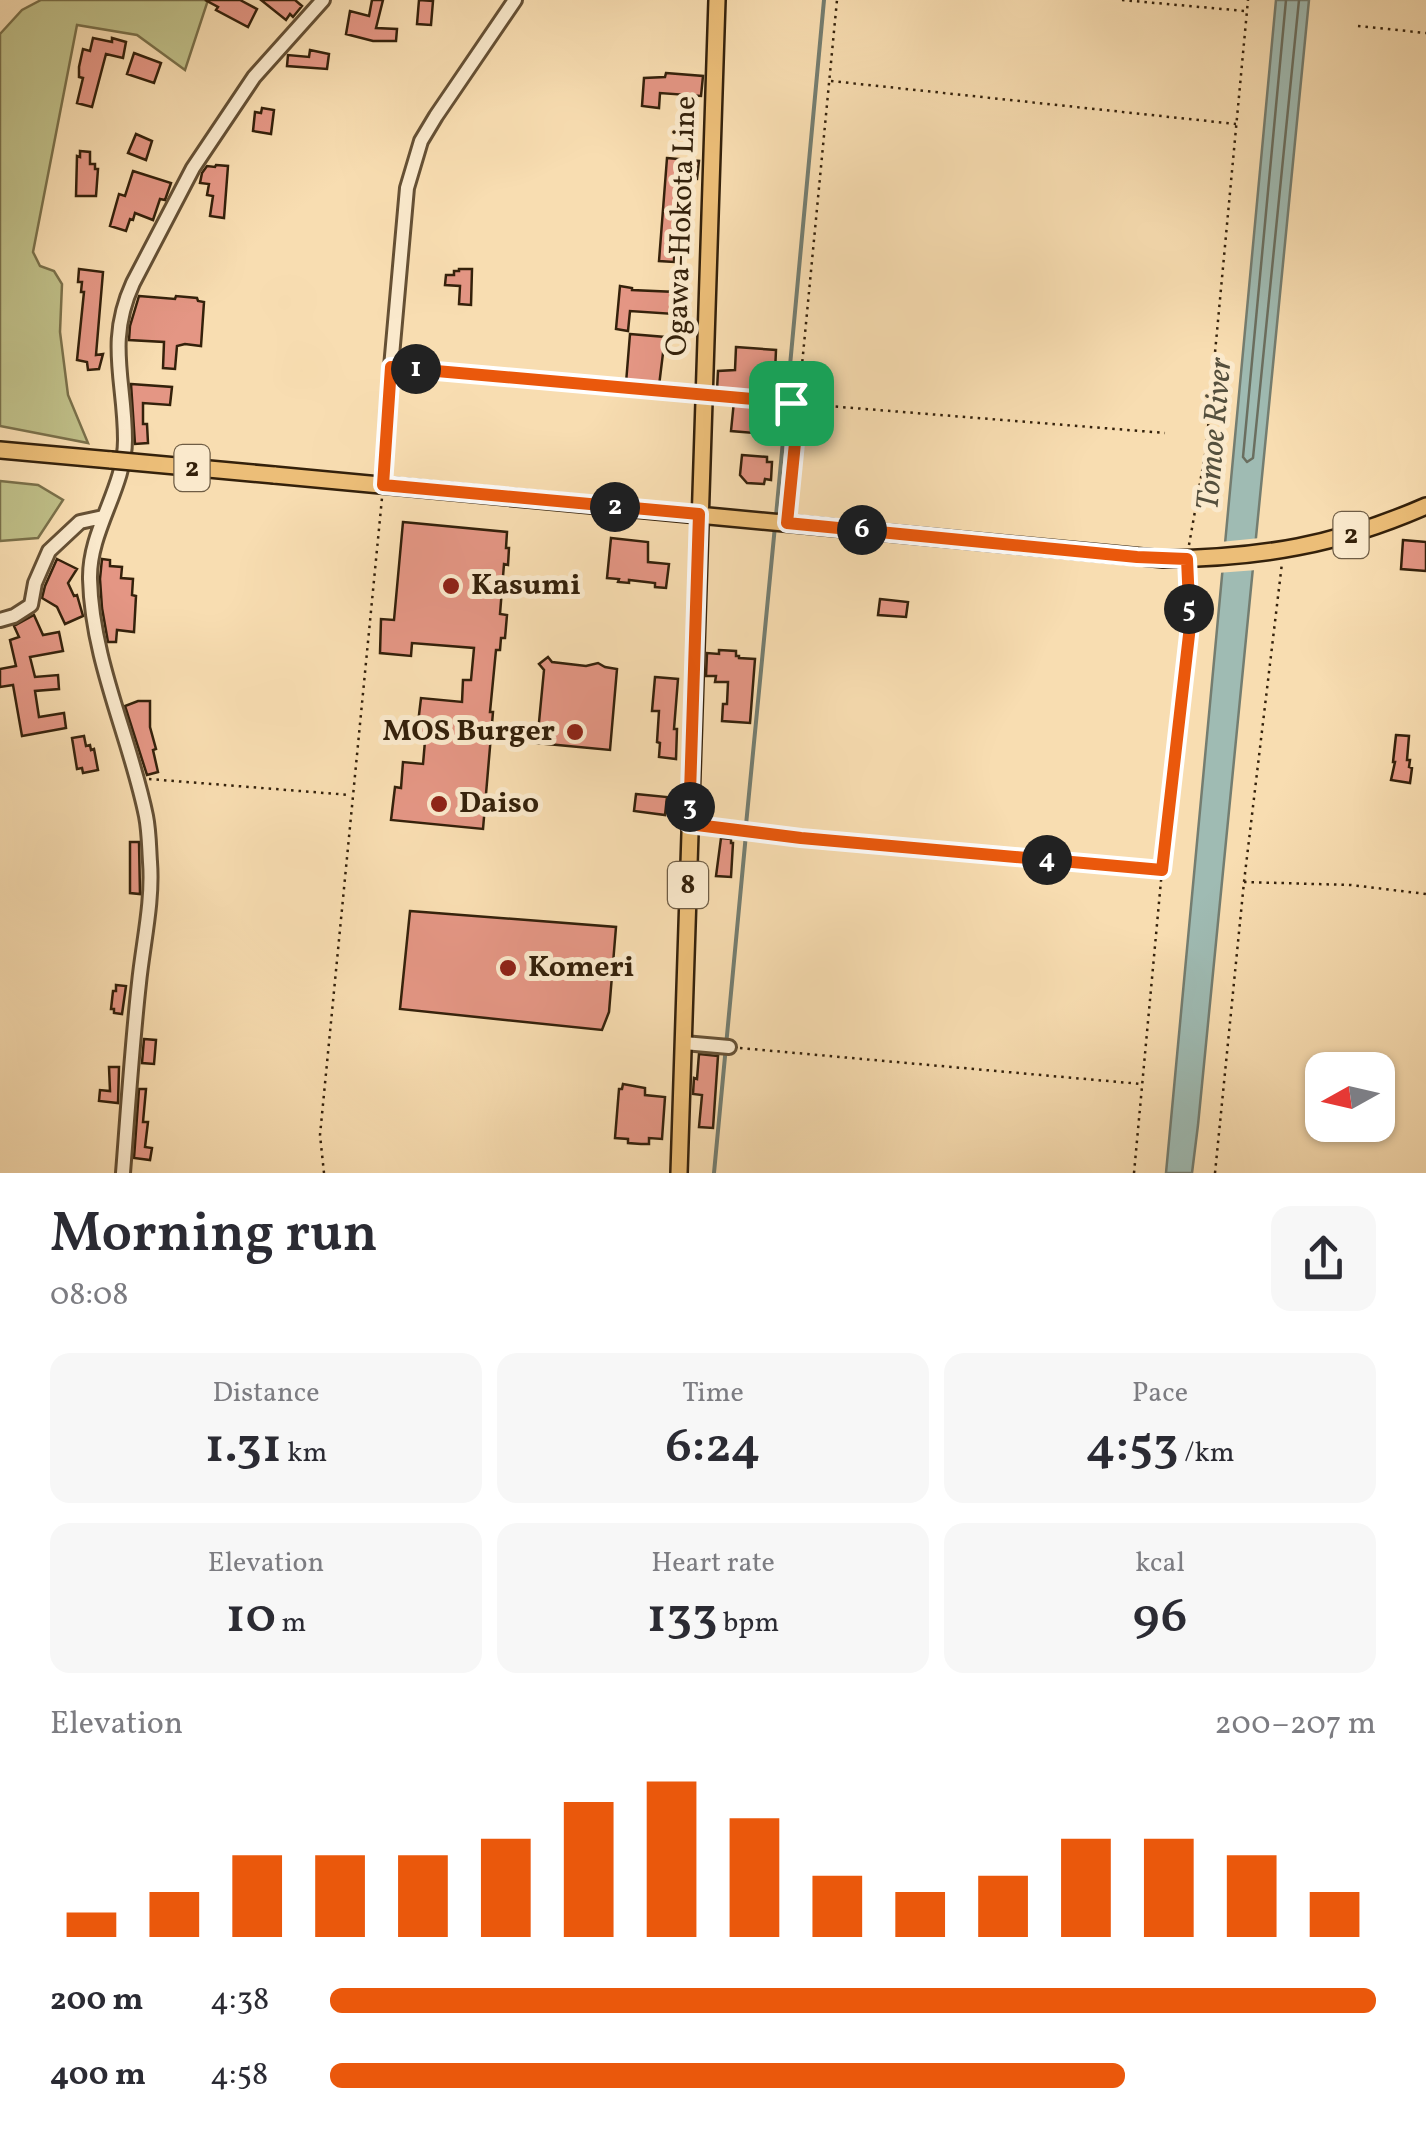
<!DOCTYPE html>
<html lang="en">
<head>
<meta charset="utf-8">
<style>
  body { margin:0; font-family:Vollkorn,serif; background:#f7f7f7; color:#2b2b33; height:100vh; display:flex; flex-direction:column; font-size:38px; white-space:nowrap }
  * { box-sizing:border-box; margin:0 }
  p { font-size:32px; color:#7c7c81 }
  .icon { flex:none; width:55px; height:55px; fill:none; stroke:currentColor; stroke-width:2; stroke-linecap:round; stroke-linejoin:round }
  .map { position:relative; height:1173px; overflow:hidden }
  .panel { display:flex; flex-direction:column; background:#fff; flex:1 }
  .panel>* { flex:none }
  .needle { width:65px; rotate:262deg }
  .controls { position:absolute; left:1305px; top:1052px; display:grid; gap:20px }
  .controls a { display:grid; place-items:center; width:90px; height:90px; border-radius:20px; background:#fff; box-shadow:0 2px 8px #0004; font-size:50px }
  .pin { position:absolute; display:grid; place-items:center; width:85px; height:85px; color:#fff; margin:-42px; border-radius:20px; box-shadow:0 5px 15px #0006 }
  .km { position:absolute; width:50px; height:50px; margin:-25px; border-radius:50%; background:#222; color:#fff; font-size:28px; line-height:50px; text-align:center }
  .round { display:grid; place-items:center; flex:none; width:105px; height:105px; border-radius:20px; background:#f7f7f7 }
  .head { display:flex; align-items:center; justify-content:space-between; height:170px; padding:0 50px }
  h1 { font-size:55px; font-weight:600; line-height:75px }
  .stats { display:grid; grid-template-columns:repeat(3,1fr); gap:15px; height:170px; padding:10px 50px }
  .stats div { display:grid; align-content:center; border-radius:20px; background:#f7f7f7; text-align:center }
  .stats b { font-size:50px; font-weight:600 }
  .stats small { font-size:28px; font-weight:400 }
  .stats p { font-size:28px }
  .chart { height:280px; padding:20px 50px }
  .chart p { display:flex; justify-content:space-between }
  .chart svg { width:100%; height:180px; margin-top:10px; stroke:#ea580c; stroke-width:6 }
  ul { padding:0 50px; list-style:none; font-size:32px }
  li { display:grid; grid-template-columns:160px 120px 1fr; align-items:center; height:75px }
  li i { height:25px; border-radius:12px; background:#ea580c }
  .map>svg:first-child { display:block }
</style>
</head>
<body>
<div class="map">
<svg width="1426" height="1173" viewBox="0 0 1426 1173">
  <rect width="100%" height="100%" fill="#f8ddb1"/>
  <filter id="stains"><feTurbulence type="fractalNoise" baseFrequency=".002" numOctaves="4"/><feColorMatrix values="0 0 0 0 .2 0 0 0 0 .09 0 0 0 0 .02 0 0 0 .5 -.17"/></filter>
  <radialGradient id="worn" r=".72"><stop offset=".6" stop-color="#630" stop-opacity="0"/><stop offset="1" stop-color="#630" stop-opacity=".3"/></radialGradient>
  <path fill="#c0c089" stroke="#7a704a" stroke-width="2.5" d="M41 0H208L185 70 137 35 77 25 33 252 40 266 54 271 62 284 60 332 68 395 88 443 0 426V34L22 10Z
    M0 481 38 485 63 500 38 538 0 541Z"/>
  <path fill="#9fbbb3" stroke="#747d70" stroke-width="2.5" d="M1276 0H1309L1198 1125 1192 1173H1166Z"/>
  <path fill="#f8ddb1" d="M1260 538 1257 570 1217 573 1220 542Z"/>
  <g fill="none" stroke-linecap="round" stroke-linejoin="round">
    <path stroke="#6a6e5f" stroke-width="2.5" d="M1286 0 1243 457 1247 462 1253 458 1299 0"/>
    <path stroke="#747d70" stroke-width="4" d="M776 516 824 0
      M746 825 775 526
      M714 1173 746 834"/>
  </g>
  <path fill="#e49684" stroke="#34210b" stroke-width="2.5" d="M205 0H240L257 9 248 27 216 10 218 7Z
    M261 0H295L302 6 293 17 290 14 286 20Z
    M372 0H383L376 28 397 29 396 41H373L346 34 350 11 369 16Z
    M419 0 433 1 431 25 417 24Z
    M93 38 112 42V38L126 42 123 58 106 54 92 107 77 103 83 78 79 77V67L83 49 90 51Z
    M310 50 329 54 327 69 287 66 288 55 309 57Z
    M134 53 161 63 154 83 127 74Z
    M666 73 703 76 701 96 660 93 659 108 642 106 644 78 665 77Z
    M262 108 274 110 271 134 253 131 255 112 261 113Z
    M136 134 152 141 146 160 128 153Z
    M80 151 90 152V164H95V169H98L96 196H76L77 156 80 157Z
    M667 158 699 161 697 179 683 178 681 223H675L674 262 659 261Z
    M216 165 228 166 224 218 210 216 213 196 207 195 209 184 200 183 202 173 207 166 215 167Z
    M133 171 171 183 165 200 160 199 153 220 135 213 133 220 130 219 126 231 110 226 119 194 125 196Z
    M79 269 103 272 96 355 103 354 99 369 88 370 87 362 77 360 84 292H81L82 282H78Z
    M459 269H472L471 305 459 304 460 286 445 285 446 275H454V271H459Z
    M620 286 632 288V290L676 292 674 314 630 311 628 331 616 329Z
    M139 296 175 299 176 296 197 298 198 301 204 302 201 346 185 344 177 346 175 369 163 368 164 342 129 340 130 326Z
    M630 334 665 337 659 386 626 383Z
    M736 347 776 350 774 395H761L759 417 757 416 754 433 731 431 735 391 717 390 718 371 735 370Z
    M131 384 172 387 170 405 143 403V424H147L148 443 135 444Z
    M742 455 767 457V462H772L771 480 765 479 764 484 747 483 740 475Z
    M403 522 507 532 506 548H509L508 565 504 564 500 614 507 615 505 638H501L500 650H496L490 712H493L483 829 391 820 395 787 401 788 403 762 423 764 425 741 416 740 421 698 462 702 463 680H471L474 648 412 643 411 656 380 653 381 619 394 620Z
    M611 538 648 542V562L669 564 666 588 655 587V583L629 580V583L618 582 619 579 607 578Z
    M1403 540 1426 542V571L1401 569Z
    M57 559 77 569 68 583 74 596 77 595 83 616 65 624 57 607 42 598 45 586Z
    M102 559 110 560V566L122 567 121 578 133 579 132 595 136 596 134 632 117 630 116 642H108L102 608 100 579Z
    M880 599 908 602 906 617 878 615Z
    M34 615 43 635 59 632 63 651 30 657 35 677 58 675 59 689 35 691 39 717 64 713 66 728 22 736 13 685 0 687V669L16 666 10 640 19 637 14 626Z
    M719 650 736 651V656H739V658L755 659 750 723 722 721 723 704H727L728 682H715L716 676H706L707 653 719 654Z
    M548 657 552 662 586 666 598 663 605 667 617 669 610 750 537 743 544 670 539 664Z
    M655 677 678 679 674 729H677L676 759 659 757 660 743 657 742 659 711H652Z
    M138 701H150V727L156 749 153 750 158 772 147 775 125 706Z
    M1396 735 1409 736 1407 760H1410L1409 767 1412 768 1410 783 1391 780 1395 762H1393Z
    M84 736 86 746 90 745 91 750 94 749 98 770 83 773 82 768 77 769 72 738Z
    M636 794 667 797 665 815 634 811Z
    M721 838 731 839V843H733L731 877 716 876Z
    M130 842H139L140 894 130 893Z
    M410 911 616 927 609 1012 602 1030 400 1009Z
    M116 985 126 986 122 1014 114 1013V1009H111L113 991H116Z
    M144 1039 156 1040 154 1064 142 1063Z
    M699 1054 718 1056 713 1128 699 1127 702 1095 693 1094 694 1078 697 1079Z
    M109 1067H119L118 1103 99 1101 100 1090 110 1091Z
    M623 1084 645 1088V1095L665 1097 662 1139 649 1138V1144H641L628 1143V1139L615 1138 619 1089H622Z
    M139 1089H146L143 1122H148L145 1147 152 1148 150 1160 134 1158Z"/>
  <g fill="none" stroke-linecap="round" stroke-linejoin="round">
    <g stroke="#655034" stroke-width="18">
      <path id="minor" d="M383 485 391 367 407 188 421 141 436 116 515 0
        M0 620 14 616 31 605 35 583 49 551 80 522 103 517
        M689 824 748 831
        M684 1043 729 1047
        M123 1173C128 1110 132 1046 139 983 143 943 153 902 150 862 149 847 149 831 146 816 130 737 92 661 90 579 89 530 125 488 125 440 125 380 106 342 133 283L193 168 254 77 323 0"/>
    </g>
    <g stroke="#34210b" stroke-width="20">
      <path id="major" d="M0 450 111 460
        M274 475 1164 559C1261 558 1337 545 1426 506
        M679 1173 717 0"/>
    </g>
    <path stroke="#34210b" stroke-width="2.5" stroke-dasharray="2.5 5" stroke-linecap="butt" d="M1122 0 1245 11
      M1358 26 1426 33
      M831 81 1236 124
      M402 368 688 394
      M716 397 1165 433
      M788 511 837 0
      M1189 545 1206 449 1248 0
      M149 779 350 795
      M760 833 1160 870
      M1244 882 1351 885 1426 894
      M740 1048 1141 1084
      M324 1173 320 1135 382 498
      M1134 1173 1162 870 1190 625 1187 573
      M1215 1173 1244 882 1282 563"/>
    <use href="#minor" stroke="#fae9cc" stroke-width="12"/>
    <use href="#major" stroke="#ecbe78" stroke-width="15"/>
    <g stroke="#34210b" stroke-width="20" stroke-linecap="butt">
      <path id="major-bridge" d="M111 460 274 475"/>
    </g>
    <use href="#major-bridge" stroke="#ecbe78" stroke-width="15"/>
  </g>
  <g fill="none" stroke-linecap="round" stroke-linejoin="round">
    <g stroke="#fff" stroke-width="20">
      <path id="route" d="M391 367 799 403 787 523 1137 557 1187 559 1190 626 1162 870 801 838 689 824 699 514 383 485Z"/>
    </g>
    <use href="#route" stroke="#ea580c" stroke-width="12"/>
  </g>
  <g fill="#8f2418" stroke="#fae9cc" stroke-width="4">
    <circle cx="451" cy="586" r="10"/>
    <circle cx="575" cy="732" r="10"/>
    <circle cx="439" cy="804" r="10"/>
    <circle cx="508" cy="968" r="10"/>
  </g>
  <g text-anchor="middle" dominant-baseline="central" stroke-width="10" stroke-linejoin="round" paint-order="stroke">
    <g fill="#fae9cc" stroke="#6f5d45" stroke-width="2.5">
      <rect x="174.5" y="445" width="35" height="46" rx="8"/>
      <rect x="1333.5" y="512" width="35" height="46" rx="8"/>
      <rect x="668" y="862" width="40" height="46" rx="8"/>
    </g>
    <g font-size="28" font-weight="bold" fill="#34210b">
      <text x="192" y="468">2</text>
      <text x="1351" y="535">2</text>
      <text x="688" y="885">8</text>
    </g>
    <g font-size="30" fill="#34210b" stroke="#fae9cc">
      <text transform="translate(682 226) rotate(-88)">Ogawa-Hokota Line</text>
    </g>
    <g font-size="30" font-weight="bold" fill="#34210b" stroke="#fae9cc" text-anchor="start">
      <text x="471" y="586">Kasumi</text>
      <text x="555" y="732" text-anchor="end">MOS Burger</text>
      <text x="459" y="804">Daiso</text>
      <text x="528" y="968">Komeri</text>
    </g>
    <g font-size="32" font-style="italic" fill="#544f3d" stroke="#fae9cc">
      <text transform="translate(1216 434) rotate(-85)">Tomoe River</text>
    </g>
  </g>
  <rect width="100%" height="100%" filter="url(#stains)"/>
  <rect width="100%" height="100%" fill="url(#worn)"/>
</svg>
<div class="controls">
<a><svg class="needle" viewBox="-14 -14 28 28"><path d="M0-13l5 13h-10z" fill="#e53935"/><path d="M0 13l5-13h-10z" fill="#7c7c81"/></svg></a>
</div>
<div class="pin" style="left:791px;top:403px;background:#1e9e55"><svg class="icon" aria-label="arrive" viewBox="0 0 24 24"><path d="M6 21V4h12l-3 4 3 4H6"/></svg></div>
<b class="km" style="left:416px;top:369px">1</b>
<b class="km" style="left:615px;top:507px">2</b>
<b class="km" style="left:690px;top:807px">3</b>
<b class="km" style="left:1047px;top:860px">4</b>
<b class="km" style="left:1189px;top:609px">5</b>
<b class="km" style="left:862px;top:530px">6</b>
</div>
<section class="panel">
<div class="head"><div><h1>Morning run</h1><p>08:08</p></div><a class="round"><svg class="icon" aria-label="share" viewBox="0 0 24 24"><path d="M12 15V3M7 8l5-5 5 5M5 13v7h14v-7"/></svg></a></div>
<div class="stats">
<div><p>Distance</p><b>1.31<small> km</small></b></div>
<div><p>Time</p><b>6:24</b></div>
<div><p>Pace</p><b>4:53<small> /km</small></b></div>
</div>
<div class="stats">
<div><p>Elevation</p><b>10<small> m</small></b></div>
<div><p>Heart rate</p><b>133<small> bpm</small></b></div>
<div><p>kcal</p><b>96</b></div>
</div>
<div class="chart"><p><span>Elevation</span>200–207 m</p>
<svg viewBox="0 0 160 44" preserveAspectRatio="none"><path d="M5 44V38M15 44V33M25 44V24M35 44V24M45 44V24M55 44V20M65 44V11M75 44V6M85 44V15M95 44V29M105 44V33M115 44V29M125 44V20M135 44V20M145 44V24M155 44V33"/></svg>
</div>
<ul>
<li><b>200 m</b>4:38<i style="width:100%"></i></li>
<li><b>400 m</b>4:58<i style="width:76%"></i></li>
</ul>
</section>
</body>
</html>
